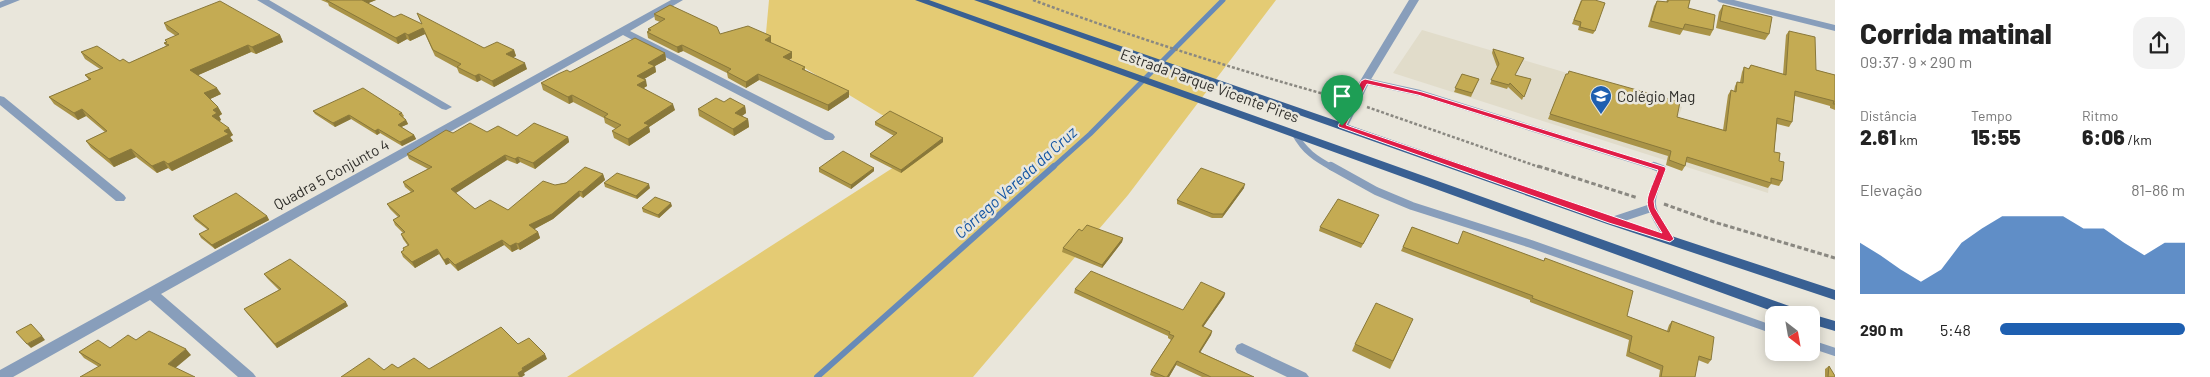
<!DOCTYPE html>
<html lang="pt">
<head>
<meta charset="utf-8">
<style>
  body { margin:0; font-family:Barlow,sans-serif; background:#f2f2f2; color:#222; height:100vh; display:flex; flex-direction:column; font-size:19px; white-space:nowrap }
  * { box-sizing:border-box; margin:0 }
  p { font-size:16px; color:#767676 }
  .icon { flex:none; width:28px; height:28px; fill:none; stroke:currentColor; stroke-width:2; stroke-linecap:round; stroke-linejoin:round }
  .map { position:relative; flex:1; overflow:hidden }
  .sheet { display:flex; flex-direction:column; background:#fff; width:375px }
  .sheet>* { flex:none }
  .needle { width:32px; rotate:149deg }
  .tools { position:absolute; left:1765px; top:306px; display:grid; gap:10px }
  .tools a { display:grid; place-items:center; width:55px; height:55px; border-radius:10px; background:#fff; box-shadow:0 2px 12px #0003; font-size:25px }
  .pin { position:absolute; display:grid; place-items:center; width:42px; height:42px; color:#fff; margin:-51px -21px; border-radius:50% 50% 50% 0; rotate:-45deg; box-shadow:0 0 5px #0007 }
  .pin .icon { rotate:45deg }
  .round { display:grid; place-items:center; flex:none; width:52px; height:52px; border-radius:15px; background:#f2f2f2 }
  .summary { display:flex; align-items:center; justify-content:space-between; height:85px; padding:0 25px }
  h1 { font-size:28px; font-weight:800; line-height:38px }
  .stats { display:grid; grid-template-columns:repeat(3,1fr); gap:8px; height:85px; padding:5px 25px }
  .stats div { display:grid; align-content:center }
  .stats b { font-size:21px; font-weight:800 }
  .stats small { font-size:14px; font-weight:400 }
  .stats p { font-size:14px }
  .chart { height:140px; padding:10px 25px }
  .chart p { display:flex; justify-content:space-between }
  .chart svg { width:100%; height:90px; margin-top:5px; fill:#1e5fb0; opacity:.7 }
  ul { padding:0 25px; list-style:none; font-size:16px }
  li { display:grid; grid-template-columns:80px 60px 1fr; align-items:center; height:38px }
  li i { height:12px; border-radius:6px; background:#1e5fb0 }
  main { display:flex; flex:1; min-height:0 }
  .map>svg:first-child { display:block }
</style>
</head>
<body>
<main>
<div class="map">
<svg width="1835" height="377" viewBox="0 0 1835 377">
  <rect width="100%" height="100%" fill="#e9e6db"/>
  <path fill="#e1dcca" d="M1422 30 1682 107 1677 122 1773 153 1768 193 1393 73Z"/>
  <path fill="#e4cb74" d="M769 0H1276L1128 195 973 377H567L930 144 765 44Z"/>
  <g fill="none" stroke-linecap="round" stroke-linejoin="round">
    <path stroke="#678ab8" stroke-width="5" d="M1052 168 1090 134 1223 0"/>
    <path stroke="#678ab8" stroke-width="6" d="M817 377 1054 166"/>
    <path stroke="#8a8881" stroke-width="2.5" stroke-dasharray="3 2" stroke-linecap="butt" d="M1033 0C1135 38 1237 70 1342 99
      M1367 107 1542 168"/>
    <path stroke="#8a8881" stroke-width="3" stroke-dasharray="4.5 2.5" stroke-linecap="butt" d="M1538 166 1638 198
      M1664 204 1714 222 1835 258"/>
    <path stroke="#889ebb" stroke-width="6" d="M1365 81 1420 93 1658 168
      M1295 134C1304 151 1316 159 1333 168"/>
    <path stroke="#889ebb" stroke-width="8" d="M1331 166 1376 191 1412 206 1531 244 1774 330
      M1654 166 1662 169C1647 209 1648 203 1669 239
      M1612 221 1651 208
      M1811 344 1835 352"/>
    <path fill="#889ebb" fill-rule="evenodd" d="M5 0H20L0 8V2Z
      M257 0H269L452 107 446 110 442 109Z
      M671 0H683L630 31 833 134 835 137 833 140H825L623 35 161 294 253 373 256 377H238L150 300 13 377H0V370Z
      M1409 0H1419L1370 81 1348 126 1342 129 1338 128 1336 126 1360 81Z
      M1717 0H1734L1835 25V31L1719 2Z
      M0 96 4 97 124 195 126 198 124 201H116L0 105Z
      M1242 343 1306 373 1309 377H1287L1237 353 1235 349 1237 345Z"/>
    <path fill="#396093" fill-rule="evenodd" d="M915 0H929L1803 311 1805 315H1783Z
      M974 0H988L1617 218 1835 290V300L1607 224Z
      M1811 314 1835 321V331L1811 324V315H1807Z"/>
  </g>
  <path fill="#a99347" d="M321 0H376L368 3 394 17 421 24 484 48 514 50 516 56 513 57 527 69 494 87 481 80 477 82 459 73 457 68 435 56 425 34 410 41 407 39 398 44 329 6 328 3Z
    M1581 0 1595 31 1593 34 1578 30 1579 26 1572 24Z
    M1667 0H1690L1688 8 1713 30 1710 36 1683 30 1680 35 1648 27 1654 6 1657 1 1666 2Z
    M1723 5 1769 34 1765 40 1716 28 1719 12Z
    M654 14 720 34 771 36V43L792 52V58L789 60 805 67V71L849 97 828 111 759 80 746 88 728 78 727 73 683 51 678 53 648 38 647 32H648V29L660 22 655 20Z
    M164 23 280 35 283 42 256 54 251 52 198 75 221 94 210 99 218 107 222 114 219 116 221 120 219 121 233 135 230 137 233 141 172 171 168 168 157 173 136 157 114 167 91 148 86 141 105 132 86 116 78 120 54 104 49 97 89 80 85 75 100 69 85 59 81 52 129 63 166 46 164 43 166 42 165 40 176 36 167 30Z
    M1789 31 1816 70 1835 75V110L1830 108V106L1795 96 1792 122 1789 127 1777 124 1774 152 1779 161 1782 181 1779 186 1771 184 1768 188 1686 162 1685 166 1682 171 1666 165 1668 156 1548 119 1566 74 1677 117 1723 130 1728 95 1731 90 1734 91 1735 86 1737 82H1740L1742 72 1744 67 1748 69 1751 65 1783 74 1786 35Z
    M1493 49 1515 75 1531 79 1522 100 1508 87 1507 89 1490 84 1497 67 1492 53Z
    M665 53 666 60 655 66 656 72 644 79 647 86 644 88 675 110 649 127 650 132 629 146 614 138 612 131 616 129 605 123 604 118 573 102 569 104 543 90 541 83 570 72Z
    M1462 74 1479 79 1471 97 1454 92Z
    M724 102 745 106 746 113 742 116 748 119 749 127 734 136 699 116 698 109Z
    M313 111 402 113 404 116 403 117 406 120 408 124 401 127 414 135 416 139 402 146 380 133 377 135 351 119 335 127 315 114Z
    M875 122 943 138V142L901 173 870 157V154L894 136 875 125Z
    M487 132 517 136 568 137 569 142 535 169 520 162 517 164 507 160 455 193 475 209 508 210 555 185 603 174 605 180 583 198 580 196 553 219 534 229 538 232 540 238 520 250 518 249 512 252 504 245 458 271 450 263 446 265 439 254 415 268 403 257 401 252 404 250 403 248 408 246 403 239 401 234 403 233 395 225 393 220 398 217 390 209 387 204 411 192 405 187 403 182 428 169 409 159 407 154 453 133Z
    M819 168H874V171L851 189 819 172Z
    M604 183 650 188 637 199 605 187Z
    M1244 188 1222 218H1212L1177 204V200Z
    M672 206 659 218 643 212 642 208Z
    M193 216H267L269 220 215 249 201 238 199 234 208 230 195 220Z
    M1377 219 1361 248 1319 231 1320 227Z
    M1412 227 1457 244 1544 261 1545 258 1627 316 1667 331 1669 325 1672 321 1711 360 1708 364 1698 360 1695 377H1659L1660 370 1626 356 1629 340 1530 302V300L1401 251Z
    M1082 231 1123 238 1122 242 1102 268 1062 252 1063 248Z
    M264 274 348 306 277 348 247 313 244 309 279 290 267 278Z
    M1075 289 1183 310 1225 293 1224 297 1203 327 1212 331 1211 335 1200 352 1254 377H1202L1176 365 1169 377H1155L1150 375 1151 371 1171 340 1168 338V336L1074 293Z
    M1413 319 1390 369 1352 351 1355 344Z
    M136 340 191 355 99 367 84 358 79 352 110 348Z
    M1829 366 1835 377H1825V369Z"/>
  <path fill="#89783a" d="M361 0H376L364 5Z
    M423 28 425 34 410 41 408 35Z
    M405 33 407 39 398 44 396 38Z
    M280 35 283 42 256 54 252 47Z
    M771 36V42L765 46V40Z
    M248 45 251 52 194 77 190 70Z
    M682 45 683 51 678 53 677 47Z
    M514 50 516 56 508 60 506 54Z
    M792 52V58L784 63 783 57Z
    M665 53 666 60 655 66 656 72 639 82 637 76 648 63Z
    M525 63 527 69 494 87 492 81Z
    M479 74 481 80 477 82 475 76Z
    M758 74 759 80 746 88V82Z
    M646 80 647 86 638 91 637 85Z
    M217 88 221 94 208 100 204 93Z
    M849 91V97L828 111V105Z
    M572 95 573 102 569 104 568 97Z
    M673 104 675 110 649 127 650 132 629 146 628 139 644 123Z
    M745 106 746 113 736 120 735 113Z
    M218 107 222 114 219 116 221 120 216 123 212 116 213 110Z
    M82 109 86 116 78 120 74 113Z
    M349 115 351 119 335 127 333 123Z
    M748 119 749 127 734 136 733 129Z
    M406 120 408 124 399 128 398 125Z
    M229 128 233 135 230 137 233 141 172 171 168 164Z
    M378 129 380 133 377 135 375 131Z
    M414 135 416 139 402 146 400 142Z
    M568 137 569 142 535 169 533 163Z
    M943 138V142L901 173V170Z
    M131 149 136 157 114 167 109 159Z
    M505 155 507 160 453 195 451 189Z
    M518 157 520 162 517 164 515 159Z
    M164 161 168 168 157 173 152 166Z
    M874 168V171L851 189V185Z
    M603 174 605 180 583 198 582 192Z
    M649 184 650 188 637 199 636 196Z
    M1245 184 1244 188 1222 218 1223 214Z
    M579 191 580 196 553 219 531 231 529 225Z
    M671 203 672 206 659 218 658 215Z
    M267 216 269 220 215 249 212 245Z
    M538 232 540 238 520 250 518 244Z
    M1123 238 1122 242 1102 268V265Z
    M502 240 504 245 458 271 455 265Z
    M516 243 518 249 512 252 510 246Z
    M437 249 439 254 415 268 412 262Z
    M448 258 450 263 446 265 444 260Z
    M1225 293 1224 297 1201 330 1202 326Z
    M346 302 348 306 277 348 275 344Z
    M1212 331 1211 335 1198 356 1199 352Z
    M42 336 45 340 31 348 27 344Z
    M186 349 191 355 173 370 168 364Z
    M545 354 547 359 524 373 525 375 522 377H519L518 373 522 368Z
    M1177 361 1176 365 1169 377H1167Z"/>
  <path fill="#c4ab53" stroke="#89783a" d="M326 0H362L394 17 401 14 422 24 417 13 484 48 497 42 514 50 506 54 525 63 492 81 479 74 475 76 457 67 461 64 433 50 423 28 408 35 405 33 396 38Z
    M1582 0H1595L1605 3 1595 31 1580 27 1581 22 1574 20Z
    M1668 0H1690L1688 8 1715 15 1713 30 1685 24 1683 29 1651 21 1657 1 1668 2Z
    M220 1 280 35 252 47 248 45 190 70 217 88 204 93 218 107 213 110 217 113 212 116 229 128 224 131 229 134 168 164 164 161 152 166 131 149 109 159 86 141 107 131 82 109 74 113 49 97 91 79 85 75 103 68 81 52 97 46 120 61 123 59 129 63 169 45 164 43 167 42 165 40 179 34 164 23Z
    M670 5 717 27 720 34 748 26 771 36 765 40 792 52 783 57 805 67 802 69 849 91 828 105 758 74 746 82 727 72 731 69 682 45 677 47 647 32 651 30 648 29 665 19 654 14Z
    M1723 5 1772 17 1769 34 1720 21Z
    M1789 31 1815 37 1816 70 1835 75V104H1833L1834 101 1795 91 1792 122 1777 118 1774 152 1780 153 1779 161 1784 162 1782 181 1771 178V183L1687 157 1685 166 1669 160 1671 151 1550 114 1566 74H1568L1569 71 1680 102 1677 117 1726 131 1731 90 1736 92 1737 82 1743 83 1744 67 1749 69 1751 65 1786 75Z
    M635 38 665 53 648 63 655 66 637 76 646 80 637 85 673 104 644 123 649 125 628 139 612 131 621 125 604 117 608 114 572 95 568 97 541 83 558 74 567 70 570 72Z
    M1493 49 1524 58 1515 75 1531 79 1524 97 1510 83 1509 85 1491 80 1499 64Z
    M1462 74 1479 79 1472 93 1455 88Z
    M363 88 402 113 399 114 406 120 398 125 414 135 400 142 378 129 375 131 349 115 333 123 313 111Z
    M716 98 724 102 730 98 745 106 735 113 748 119 733 129 698 109Z
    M890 111 943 138 901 170 870 154 897 133 875 122Z
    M470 123 487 132 498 126 517 136 534 123 568 137 533 163 518 157 515 159 505 155 451 189 475 209 490 200 508 210 543 181 555 185 566 183 585 167 603 174 582 192 579 191 552 214 529 225 538 232 518 244 516 243 510 246 502 240 455 265 448 258 444 260 437 249 412 262 401 252 404 250 403 248 409 245 401 234 405 232 393 220 400 216 387 204 414 191 403 182 432 167 407 154 446 130 453 133Z
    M843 151 874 168 851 185 819 168Z
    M1201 168 1245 184 1223 214H1213L1177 200Z
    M617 173 649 184 636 196 604 183Z
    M236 193 267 216 212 245 199 234 209 229 193 216Z
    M655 197 671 203 658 215 642 208Z
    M1338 199 1379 215 1363 244 1320 227Z
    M1087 225 1123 238 1102 265 1063 248 1079 229 1082 231Z
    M1412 227 1458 244 1463 231 1544 261 1545 258 1633 291 1627 316 1669 332 1672 321 1714 337 1711 360 1699 356 1695 377H1661L1663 366 1629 352 1632 336 1532 298 1533 296 1403 247Z
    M290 259 346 302 275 344 244 309 281 289 264 274Z
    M1091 271 1183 310 1201 282 1225 293 1202 326 1212 331 1199 352 1254 377H1211L1177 361 1167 377H1165L1151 371 1174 336 1169 334 1170 332 1075 289Z
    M1376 303 1413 319 1393 361 1355 344Z
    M31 324 42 336 27 344 16 332Z
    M501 327 518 344 529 338 545 354 522 368 523 370 518 373 520 377H341L369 358 384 370 392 364 398 368 414 358 429 369Z
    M149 331 186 349 168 364 195 377H80L101 365 79 352 98 340 110 348 128 335 136 340Z
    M1829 366 1835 376V377H1828Z"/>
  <path fill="#e11d48" stroke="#fff" fill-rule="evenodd" d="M1365 79 1422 92 1665 167 1666 169 1654 201 1655 208 1674 239 1670 242 1609 223 1339 127 1338 126 1361 81ZM1367 84 1418 95 1658 170C1644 206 1642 200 1662 233L1346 125Z"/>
  <defs>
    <g id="school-pin" transform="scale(1.125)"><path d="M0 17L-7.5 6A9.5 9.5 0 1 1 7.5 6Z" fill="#1e5fb0" stroke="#e9e6db"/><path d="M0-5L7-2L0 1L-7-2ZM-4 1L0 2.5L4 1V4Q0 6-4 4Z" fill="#fff"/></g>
  </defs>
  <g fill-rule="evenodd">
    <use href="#school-pin" x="1601" y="96"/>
  </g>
  <g text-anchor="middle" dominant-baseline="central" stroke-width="5" stroke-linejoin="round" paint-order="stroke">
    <g font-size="15" fill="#302f2b" stroke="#e9e6db">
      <text transform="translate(1210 85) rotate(20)">Estrada Parque Vicente Pires</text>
      <text transform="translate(331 174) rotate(-29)">Quadra 5 Conjunto 4</text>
    </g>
    <g font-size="15" fill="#302f2b" stroke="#e9e6db" text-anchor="start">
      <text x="1617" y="96">Colégio Mag</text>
    </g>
    <g font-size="16" font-style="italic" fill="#1456a4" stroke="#e9e6db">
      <text transform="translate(1015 182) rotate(-42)">Córrego Vereda da Cruz</text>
    </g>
  </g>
</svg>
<div class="tools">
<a><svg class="needle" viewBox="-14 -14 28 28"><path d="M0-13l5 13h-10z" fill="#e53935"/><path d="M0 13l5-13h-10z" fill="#767676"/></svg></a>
</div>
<div class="pin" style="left:1342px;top:126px;background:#1e9e55"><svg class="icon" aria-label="arrive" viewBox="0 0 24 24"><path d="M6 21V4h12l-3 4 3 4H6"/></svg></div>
</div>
<section class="sheet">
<div class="summary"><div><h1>Corrida matinal</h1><p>09:37 · 9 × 290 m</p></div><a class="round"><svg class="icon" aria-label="share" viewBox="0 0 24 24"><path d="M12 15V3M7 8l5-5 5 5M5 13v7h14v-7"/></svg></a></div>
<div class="stats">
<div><p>Distância</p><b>2.61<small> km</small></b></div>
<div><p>Tempo</p><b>15:55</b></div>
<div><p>Ritmo</p><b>6:06<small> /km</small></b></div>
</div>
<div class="chart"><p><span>Elevação</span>81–86 m</p>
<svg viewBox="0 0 160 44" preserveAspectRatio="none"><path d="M0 44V19L10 25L20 32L30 38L40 32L50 19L60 12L70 6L80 6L90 6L100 6L110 12L120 12L130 19L140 25L150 19L160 19V44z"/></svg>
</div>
<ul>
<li><b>290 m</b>5:48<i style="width:100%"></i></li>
</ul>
</section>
</main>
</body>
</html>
